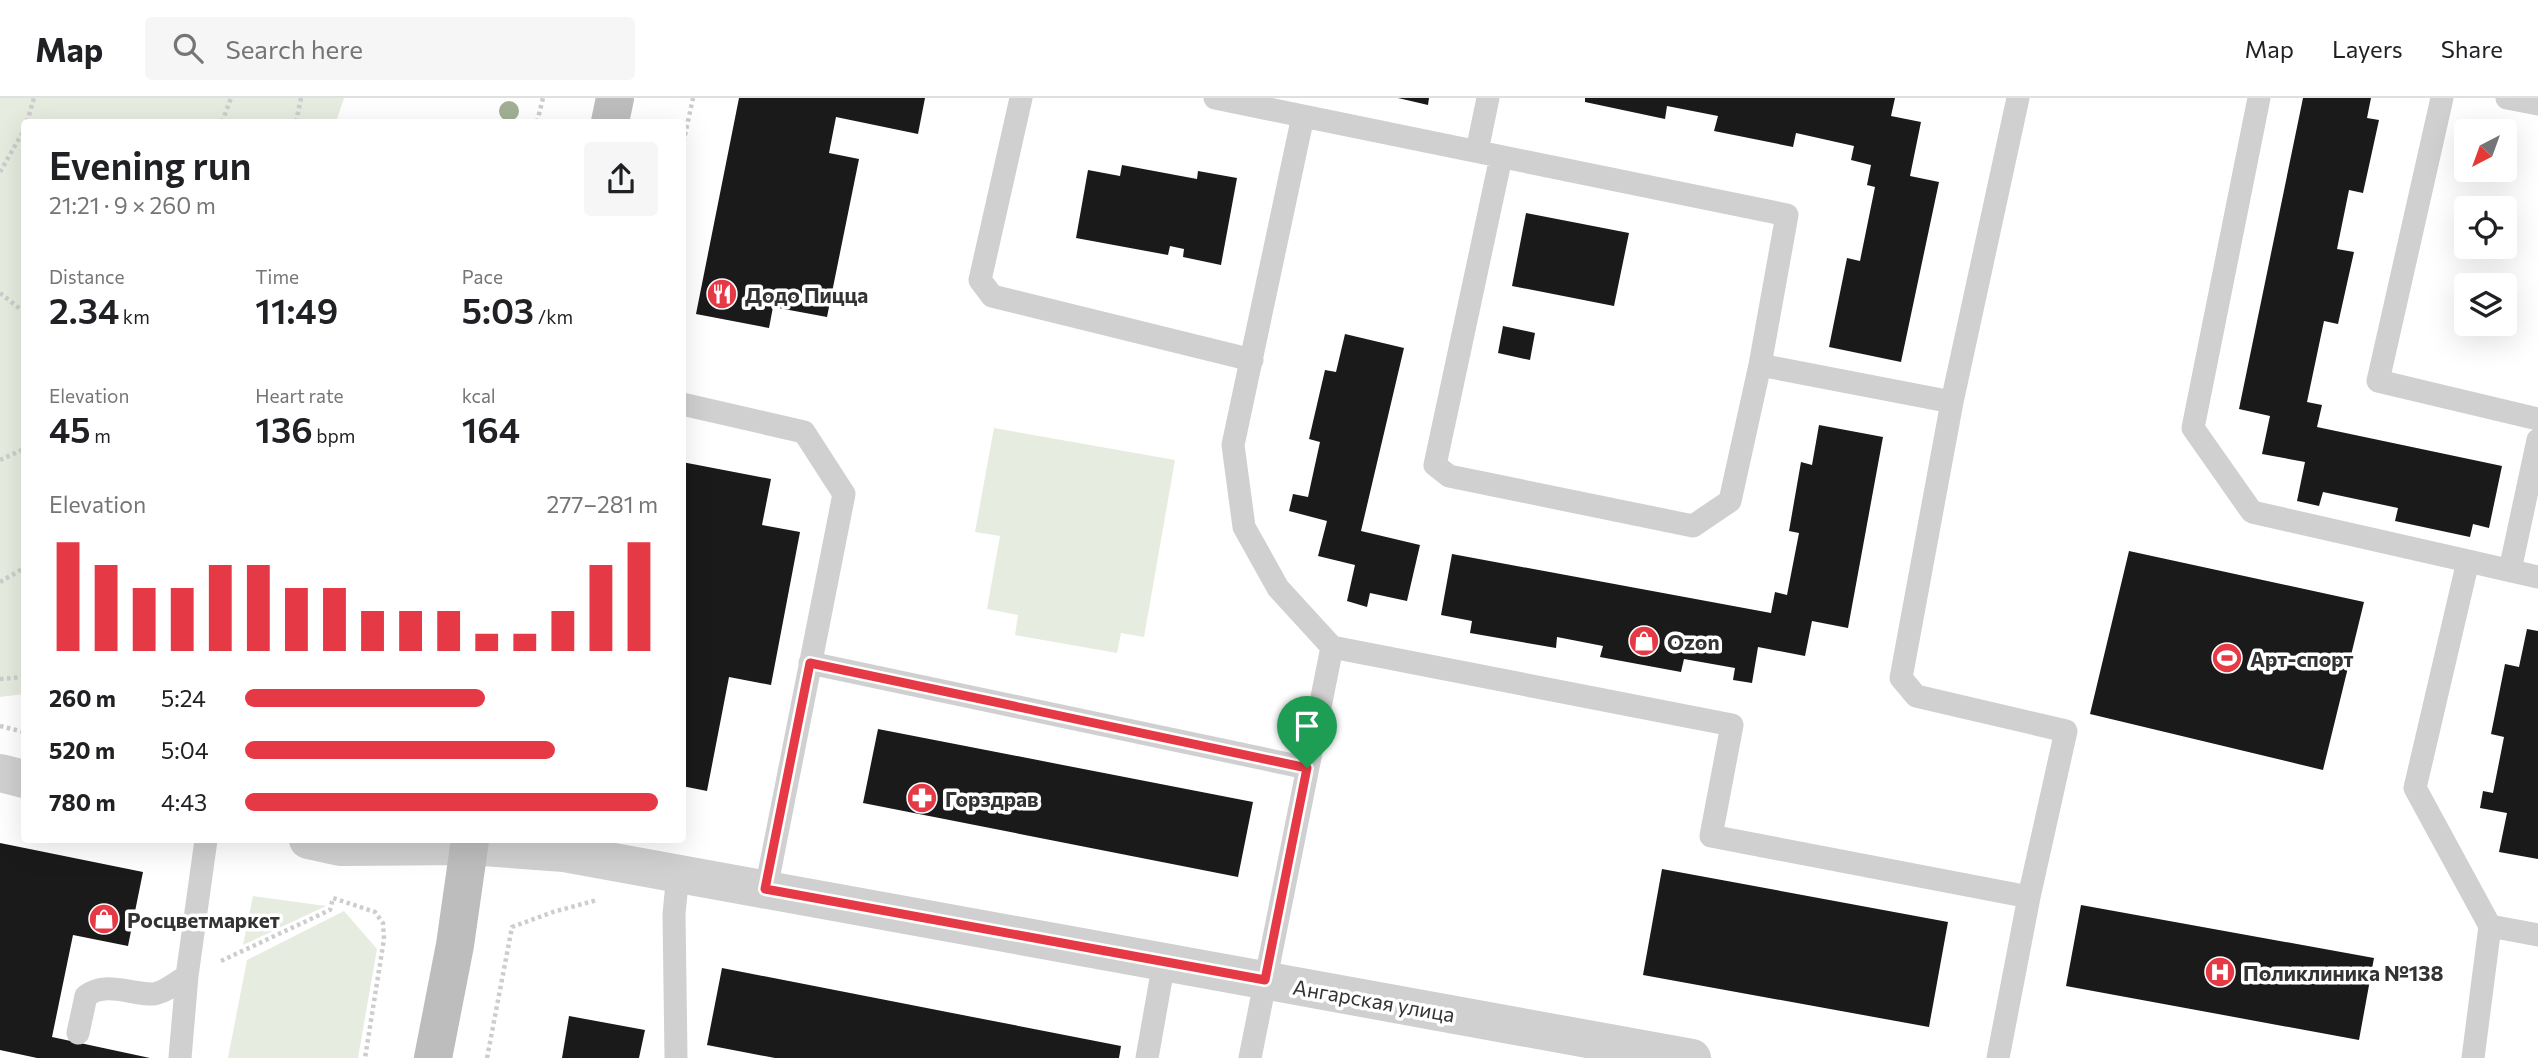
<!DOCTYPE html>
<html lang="en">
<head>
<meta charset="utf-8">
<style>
  body { margin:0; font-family:Commissioner,sans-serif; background:#f6f6f6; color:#202124; height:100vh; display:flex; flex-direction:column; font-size:26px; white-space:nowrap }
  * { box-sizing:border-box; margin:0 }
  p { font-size:23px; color:#757577 }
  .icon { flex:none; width:38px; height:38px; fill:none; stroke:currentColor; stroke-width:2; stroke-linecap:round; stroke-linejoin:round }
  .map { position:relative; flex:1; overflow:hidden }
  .drawer { position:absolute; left:21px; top:21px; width:665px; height:724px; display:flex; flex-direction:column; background:#fff; border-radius:7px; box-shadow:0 7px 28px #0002 }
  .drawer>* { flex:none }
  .needle { width:46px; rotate:221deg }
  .buttons { position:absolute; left:2454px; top:21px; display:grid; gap:14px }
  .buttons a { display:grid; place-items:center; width:63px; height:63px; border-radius:7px; background:#fff; box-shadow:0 7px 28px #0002; font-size:35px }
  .pin { position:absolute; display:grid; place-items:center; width:60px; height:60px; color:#fff; margin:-72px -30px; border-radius:50% 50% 50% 0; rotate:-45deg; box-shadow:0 0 7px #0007 }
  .pin .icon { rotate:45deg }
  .round { display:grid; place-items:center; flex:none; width:74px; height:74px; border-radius:7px; background:#f6f6f6 }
  .overview { display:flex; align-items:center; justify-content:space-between; height:119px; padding:0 28px }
  h1 { font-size:38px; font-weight:600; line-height:52px }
  .stats { display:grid; grid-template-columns:repeat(3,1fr); gap:10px; height:119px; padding:7px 28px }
  .stats div { display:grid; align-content:center }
  .stats b { font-size:35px; font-weight:600 }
  .stats small { font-size:19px; font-weight:400 }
  .stats p { font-size:19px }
  .chart { height:196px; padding:14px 28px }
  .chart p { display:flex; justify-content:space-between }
  .chart svg { width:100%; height:126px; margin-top:7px; stroke:#e63946; stroke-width:6 }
  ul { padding:0 28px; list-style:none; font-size:23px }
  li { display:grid; grid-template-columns:112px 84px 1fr; align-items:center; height:52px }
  li i { height:18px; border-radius:9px; background:#e63946 }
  header { display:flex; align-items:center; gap:42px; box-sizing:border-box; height:98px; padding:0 35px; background:#fff; border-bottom:2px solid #e0e0e0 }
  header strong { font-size:33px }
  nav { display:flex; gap:38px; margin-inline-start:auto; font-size:24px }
  .search { width:490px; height:63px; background:#f6f6f6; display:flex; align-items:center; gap:18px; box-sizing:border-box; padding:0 24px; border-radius:7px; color:#757577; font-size:26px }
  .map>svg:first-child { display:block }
</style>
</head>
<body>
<header>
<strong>Map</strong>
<div class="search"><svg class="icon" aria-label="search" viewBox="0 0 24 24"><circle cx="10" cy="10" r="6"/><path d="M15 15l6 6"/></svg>Search here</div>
<nav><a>Map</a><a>Layers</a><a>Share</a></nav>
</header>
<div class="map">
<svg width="2538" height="960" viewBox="0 0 2538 960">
  <rect width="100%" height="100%" fill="#fff"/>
  <path fill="#e6ecdf" d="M0 0H344L336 24H24V596L0 599Z
    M994 330 1175 362 1144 539 1121 535 1117 555 1015 537 1018 517 987 511 1000 438 975 434Z
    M253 798 326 808 243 847Z
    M344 813 377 851 358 960H228L247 862Z"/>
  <path fill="#1a1a1a" d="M739 0H925L918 36 836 19 829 55 859 61 827 219 773 209 769 230 696 216Z
    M1398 0H1429L1428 7Z
    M1585 0H1895L1891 18 1921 24 1910 78 1939 84 1901 264 1829 249 1847 160 1860 163 1875 89 1867 87 1871 67 1851 62 1854 48 1796 35 1793 49 1714 33 1718 18 1667 8 1665 21 1585 4Z
    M2303 0H2371L2367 20 2379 22 2363 95 2349 92 2337 151 2354 154 2338 226 2324 223 2307 304 2322 307 2317 329 2502 368 2489 430 2473 426 2470 439 2395 423 2398 410 2323 394 2319 408 2297 403 2305 364 2262 356 2270 318 2239 311Z
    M1122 67 1197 81 1198 73 1237 80 1221 167 1183 159 1184 151 1170 148 1168 157 1076 140 1088 72 1120 78Z
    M1526 115 1629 135 1614 208 1512 188Z
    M1503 228 1535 235 1530 262 1498 255Z
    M1345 236 1404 250 1361 433 1420 447 1407 503 1370 495 1367 509 1347 503 1355 467 1318 458 1327 423 1289 413 1293 396 1308 399 1320 344 1309 341 1325 272 1336 274Z
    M1819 327 1883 339 1848 530 1812 523 1805 558 1758 549 1752 585 1733 582 1735 570 1684 561 1681 574 1600 559 1603 548 1557 539 1556 550 1470 535 1472 523 1441 517 1452 456 1771 515 1775 494 1787 497 1799 435 1789 433 1801 364 1812 367Z
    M682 364 771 381 762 427 800 434 771 587 729 579 707 693 682 688Z
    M2129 453 2364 504 2323 672 2090 616Z
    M2527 531 2538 533V761L2499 754 2507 715 2480 710 2483 693 2493 695 2504 639 2491 636 2505 566 2519 569Z
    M878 631 1253 704 1238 779 863 705Z
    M0 745 143 774 128 848 73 837 52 939 150 960H37L0 952Z
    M1662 771 1948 824 1929 929 1643 877Z
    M2081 807 2374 860 2359 942 2066 888Z
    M722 870 1121 948 1119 960H775L707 947Z
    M569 918 645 932 639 960H562Z"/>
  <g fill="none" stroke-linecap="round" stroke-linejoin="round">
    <path stroke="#cdcdcd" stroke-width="4.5" stroke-dasharray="3.5 3.5" stroke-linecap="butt" d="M27 24 34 0
      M222 24 231 0
      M296 24 301 0
      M537 24 543 0
      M682 51 693 0
      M0 74 24 32
      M0 195 24 214
      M0 362 24 351
      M0 484 24 470
      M0 581 24 579
      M0 628 24 634
      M221 863 330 812 333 800 375 814 383 825 384 841 365 960
      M487 960 512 829 553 814 597 802"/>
    <path stroke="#d0d0d0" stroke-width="23" d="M1021 0 980 182 992 198 1252 262
      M1215 0 1787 117 1760 267 1730 403 1693 428 1449 378 1435 367 1501 59
      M2018 0 1952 304 1901 580 1916 598 2066 633 2029 799
      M2259 0 2193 330 2252 414 2468 463
      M2442 0 2378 283 2538 321
      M2507 0 2538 6
      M1477 53 1488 0
      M1760 267 1952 304
      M682 306 804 334 844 396 766 791
      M2510 472 2538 342
      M2538 479 2468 463 2415 690 2490 828 2538 837
      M1332 549 1732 627 1711 738 2029 799 1998 960
      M810 565 1307 670
      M78 935 86 898C106 883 129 896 152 896 163 896 177 884 187 878
      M676 959 674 816 678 775
      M180 960 187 878 206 742
      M1147 960 1164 864
      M1250 960 1332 549 1278 490 1244 429 1233 347 1303 18
      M2473 960 2490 828"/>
    <path stroke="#d0d0d0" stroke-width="38" d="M0 675 24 681
      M308 742 340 749 469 748 564 755 1692 960"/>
    <path stroke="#bdbdbd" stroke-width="38" d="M610 24 615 0
      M433 960 455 847 470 742"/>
  </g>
  <circle fill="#a2b095" cx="509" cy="13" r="10"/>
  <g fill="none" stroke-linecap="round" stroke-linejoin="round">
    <g stroke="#fff" stroke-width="14">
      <path id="route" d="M810 565 1307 670 1265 882 765 791Z"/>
    </g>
    <use href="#route" stroke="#e63946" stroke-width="9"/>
  </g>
  <defs>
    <g id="restaurant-disc" transform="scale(1.575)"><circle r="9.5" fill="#e63946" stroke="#fff"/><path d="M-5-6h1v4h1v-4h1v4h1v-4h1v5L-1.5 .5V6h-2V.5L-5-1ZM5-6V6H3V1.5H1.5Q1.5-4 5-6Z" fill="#fff"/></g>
    <g id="shop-disc" transform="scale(1.575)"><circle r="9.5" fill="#e63946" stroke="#fff"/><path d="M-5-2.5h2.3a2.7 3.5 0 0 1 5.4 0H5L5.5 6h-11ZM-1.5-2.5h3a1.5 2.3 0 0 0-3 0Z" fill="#fff"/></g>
    <g id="stadium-disc" transform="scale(1.575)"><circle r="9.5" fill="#e63946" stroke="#fff"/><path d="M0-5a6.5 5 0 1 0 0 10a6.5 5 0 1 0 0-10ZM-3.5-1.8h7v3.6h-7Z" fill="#fff"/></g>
    <g id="pharmacy-disc" transform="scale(1.575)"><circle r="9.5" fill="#e63946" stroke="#fff"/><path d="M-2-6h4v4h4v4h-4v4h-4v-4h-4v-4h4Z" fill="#fff"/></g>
    <g id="hospital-disc" transform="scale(1.575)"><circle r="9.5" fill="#e63946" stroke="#fff"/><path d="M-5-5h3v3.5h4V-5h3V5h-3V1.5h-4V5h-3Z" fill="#fff"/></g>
  </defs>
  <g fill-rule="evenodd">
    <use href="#restaurant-disc" x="722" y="196"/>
    <use href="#shop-disc" x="1644" y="543"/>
    <use href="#stadium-disc" x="2227" y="560"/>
    <use href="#pharmacy-disc" x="922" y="700"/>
    <use href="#shop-disc" x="104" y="821"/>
    <use href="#hospital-disc" x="2220" y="874"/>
  </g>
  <g text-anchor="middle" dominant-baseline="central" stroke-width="7" stroke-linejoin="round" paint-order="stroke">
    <g font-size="21" font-weight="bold" fill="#333" stroke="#fff" text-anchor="start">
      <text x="745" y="196">Додо Пицца</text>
      <text x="1667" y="543">Ozon</text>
      <text x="2250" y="560">Арт-спорт</text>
      <text x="945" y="700">Горздрав</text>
      <text x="127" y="821">Росцветмаркет</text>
      <text x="2243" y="874">Поликлиника №138</text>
    </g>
    <g font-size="21" fill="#333" stroke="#fff">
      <text transform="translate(1374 902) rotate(10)">Ангарская улица</text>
    </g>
  </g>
</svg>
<div class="buttons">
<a><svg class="needle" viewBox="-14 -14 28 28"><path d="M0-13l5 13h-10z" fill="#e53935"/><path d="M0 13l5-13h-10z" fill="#757577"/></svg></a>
<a><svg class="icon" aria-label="locate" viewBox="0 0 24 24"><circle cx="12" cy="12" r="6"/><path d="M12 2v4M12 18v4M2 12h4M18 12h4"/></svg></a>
<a><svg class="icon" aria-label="layers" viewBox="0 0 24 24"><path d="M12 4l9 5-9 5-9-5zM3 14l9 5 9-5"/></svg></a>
</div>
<div class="pin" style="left:1307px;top:670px;background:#1e9e55"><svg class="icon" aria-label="arrive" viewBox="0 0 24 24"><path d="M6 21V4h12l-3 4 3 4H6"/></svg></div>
<section class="drawer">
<div class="overview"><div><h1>Evening run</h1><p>21:21 · 9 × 260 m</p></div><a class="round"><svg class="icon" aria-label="share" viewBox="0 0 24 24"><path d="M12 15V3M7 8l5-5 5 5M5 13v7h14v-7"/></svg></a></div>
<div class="stats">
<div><p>Distance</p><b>2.34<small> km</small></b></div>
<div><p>Time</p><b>11:49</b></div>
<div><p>Pace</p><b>5:03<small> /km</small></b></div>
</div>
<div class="stats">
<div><p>Elevation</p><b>45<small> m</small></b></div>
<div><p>Heart rate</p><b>136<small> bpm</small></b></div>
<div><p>kcal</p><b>164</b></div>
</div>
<div class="chart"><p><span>Elevation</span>277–281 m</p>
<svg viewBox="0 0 160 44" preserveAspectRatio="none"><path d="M5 44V6M15 44V14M25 44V22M35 44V22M45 44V14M55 44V14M65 44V22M75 44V22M85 44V30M95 44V30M105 44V30M115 44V38M125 44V38M135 44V30M145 44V14M155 44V6"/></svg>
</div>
<ul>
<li><b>260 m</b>5:24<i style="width:58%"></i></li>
<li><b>520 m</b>5:04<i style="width:75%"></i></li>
<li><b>780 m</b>4:43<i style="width:100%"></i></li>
</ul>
</section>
</div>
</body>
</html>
